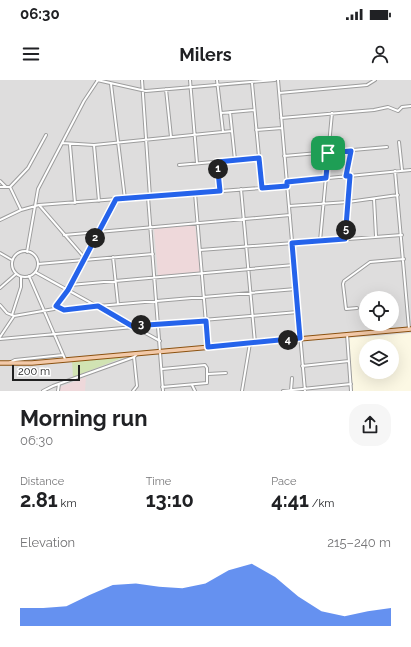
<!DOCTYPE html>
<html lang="en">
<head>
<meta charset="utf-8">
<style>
  body { margin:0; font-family:Raleway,sans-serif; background:#f6f6f6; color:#202124; height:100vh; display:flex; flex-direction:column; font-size:15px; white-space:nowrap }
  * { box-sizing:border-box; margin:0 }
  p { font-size:13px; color:#757577 }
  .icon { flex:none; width:22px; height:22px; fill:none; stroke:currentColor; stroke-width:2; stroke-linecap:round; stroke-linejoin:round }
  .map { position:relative; height:311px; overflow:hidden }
  .sheet { display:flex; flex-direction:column; background:#fff; flex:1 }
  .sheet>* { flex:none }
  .buttons { position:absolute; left:359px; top:211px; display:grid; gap:8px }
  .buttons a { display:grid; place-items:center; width:40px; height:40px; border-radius:50%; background:#fff; box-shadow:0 4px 16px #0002; font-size:20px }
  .scale { position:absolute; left:12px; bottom:10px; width:68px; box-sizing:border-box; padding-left:4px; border:2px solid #202020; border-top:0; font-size:11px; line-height:14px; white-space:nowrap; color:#202020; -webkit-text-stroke:3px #fff; paint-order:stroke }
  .pin { position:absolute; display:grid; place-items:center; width:34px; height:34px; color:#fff; margin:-17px; border-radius:8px; box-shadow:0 2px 6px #0006 }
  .km { position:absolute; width:20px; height:20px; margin:-10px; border-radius:50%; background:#222; color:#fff; font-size:11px; line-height:20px; text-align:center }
  .round { display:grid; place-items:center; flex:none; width:42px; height:42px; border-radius:16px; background:#f6f6f6 }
  .overview { display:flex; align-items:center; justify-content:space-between; height:68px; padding:0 20px }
  h1 { font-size:22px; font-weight:700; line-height:30px }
  .metrics { display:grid; grid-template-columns:repeat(3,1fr); gap:6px; height:68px; padding:4px 20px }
  .metrics div { display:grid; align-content:center }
  .metrics b { font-size:20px; font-weight:700 }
  .metrics small { font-size:11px; font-weight:400 }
  .metrics p { font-size:11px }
  .chart { height:112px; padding:8px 20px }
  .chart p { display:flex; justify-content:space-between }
  .chart svg { width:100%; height:72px; margin-top:4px; fill:#2563eb; opacity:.7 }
  .status { display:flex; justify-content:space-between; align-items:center; height:28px; padding:0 20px; background:#fff; direction:ltr }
  .status svg { height:11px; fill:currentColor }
  header { display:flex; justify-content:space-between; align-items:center; height:52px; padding:0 20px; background:#fff; font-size:18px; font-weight:700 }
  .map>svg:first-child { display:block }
</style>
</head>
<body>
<div class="status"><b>06:30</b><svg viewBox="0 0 49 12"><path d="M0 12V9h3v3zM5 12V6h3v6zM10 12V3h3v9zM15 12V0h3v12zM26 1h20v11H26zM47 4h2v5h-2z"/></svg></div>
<header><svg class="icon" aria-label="menu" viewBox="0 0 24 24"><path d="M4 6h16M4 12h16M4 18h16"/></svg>Milers<svg class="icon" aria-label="person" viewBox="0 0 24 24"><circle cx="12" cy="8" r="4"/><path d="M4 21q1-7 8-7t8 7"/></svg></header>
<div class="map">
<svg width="411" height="311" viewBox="0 0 411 311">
  <rect width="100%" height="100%" fill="#efebe7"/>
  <path fill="#dedddd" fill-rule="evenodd" d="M0 0H411V311H0ZM366 218H392V244H366ZM366 266H392V292H366Z"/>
  <path fill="#eed8da" d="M195 145 200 192 158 196 154 149Z
    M86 297 85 311H60V307Z"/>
  <path fill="#fcf8e4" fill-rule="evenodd" d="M411 253V311H353L348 258ZM366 266H392V292H366Z"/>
  <path fill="#d1e3b3" d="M130 275 73 297 72 281Z"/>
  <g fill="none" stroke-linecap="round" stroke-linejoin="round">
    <g stroke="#9d9d9d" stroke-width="4">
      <path id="minor" d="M97 0 146 11 275 0
        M142 0 150 117
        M190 0 197 83
        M217 0 223 52
        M278 0 305 311
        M252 3 262 108
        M111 4 125 119
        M166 9 171 57
        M279 13 367 5 375 0
        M230 32 235 80
        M221 33 254 30
        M281 38 374 30 388 27 398 31 402 27 411 26
        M256 50 282 48
        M399 62 402 90
        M62 63 94 65 232 51
        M70 65 75 123
        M94 65 99 121
        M284 76 387 67
        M217 82 221 111
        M179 85 259 78
        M395 91 409 249
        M346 96 351 71
        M0 101 6 107
        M287 102 411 90
        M0 107H10
        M241 109 255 263
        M195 113 208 267
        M148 117 163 311
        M374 119 376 156
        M39 125 84 177
        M289 126 348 122 398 115
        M21 130 10 107 28 88 46 55
        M0 140 21 130 39 125 287 106
        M64 155 290 135
        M345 159 350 96
        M320 161 332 33
        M200 170 402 155
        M12 184a13 13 0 1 1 26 0a13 13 0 1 1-26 0Z
        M27 172 38 109 84 21 98 0
        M0 173 12 180
        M113 177 118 224
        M38 184 153 174
        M35 192 160 261
        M29 196 65 279
        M70 205 294 185
        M0 208 16 194
        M0 225 7 233 14 236 54 229 67 210 116 119
        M56 226C67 235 85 228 98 226L296 209
        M357 228 346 229 343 204 344 201 370 182 404 179
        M12 235 21 207V197
        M132 246 298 232
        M347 254 351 311
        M0 257 14 236
        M0 259 134 247
        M9 283 15 280 63 275
        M302 286 349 281
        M162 289 205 285 207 288V303L162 307
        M208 294 226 293
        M192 305 195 311
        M43 311 53 306 134 277 137 274
        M58 311 59 304
        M133 311 137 306 134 277
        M242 311 250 263
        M283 311 351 304
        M291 311 292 298"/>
    </g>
    <g stroke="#8b5211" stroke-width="5.5">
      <path id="primary" d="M0 283H32L411 249"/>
    </g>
    <use href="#minor" stroke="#fff" stroke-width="2"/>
    <use href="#primary" stroke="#f2c9a9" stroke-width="3.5"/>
  </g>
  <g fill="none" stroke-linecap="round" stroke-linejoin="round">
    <g stroke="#fff" stroke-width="8">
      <path id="route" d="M351 71 346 96H350L345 159 292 163 300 258 208 267 206 241 132 246 98 226 64 230 56 226 68 210 116 119 220 111 217 82 259 78 262 108 287 106V102L326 98 328 73Z"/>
    </g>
    <use href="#route" stroke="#2563eb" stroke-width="5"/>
  </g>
</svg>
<div class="buttons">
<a><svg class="icon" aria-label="locate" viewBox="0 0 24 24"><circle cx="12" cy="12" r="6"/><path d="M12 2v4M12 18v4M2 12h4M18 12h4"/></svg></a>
<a><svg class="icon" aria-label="layers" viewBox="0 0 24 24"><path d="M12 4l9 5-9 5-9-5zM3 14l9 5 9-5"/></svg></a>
</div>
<div class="scale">200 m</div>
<div class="pin" style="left:328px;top:73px;background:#1e9e55"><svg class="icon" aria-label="arrive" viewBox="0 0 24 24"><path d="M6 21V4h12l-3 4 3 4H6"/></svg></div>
<b class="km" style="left:218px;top:89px">1</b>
<b class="km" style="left:95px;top:158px">2</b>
<b class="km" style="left:141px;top:245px">3</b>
<b class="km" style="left:288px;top:260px">4</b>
<b class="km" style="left:346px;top:150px">5</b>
</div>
<section class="sheet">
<div class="overview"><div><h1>Morning run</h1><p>06:30</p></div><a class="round"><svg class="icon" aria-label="share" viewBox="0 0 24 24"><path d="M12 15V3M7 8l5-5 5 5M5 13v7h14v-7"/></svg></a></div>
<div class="metrics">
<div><p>Distance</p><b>2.81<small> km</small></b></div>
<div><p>Time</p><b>13:10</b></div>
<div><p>Pace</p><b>4:41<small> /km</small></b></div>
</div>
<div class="chart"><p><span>Elevation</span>215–240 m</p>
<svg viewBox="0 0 160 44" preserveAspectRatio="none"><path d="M0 44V33L10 33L20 32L30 25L40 19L50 18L60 20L70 21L80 18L90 10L100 6L110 14L120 26L130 35L140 38L150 35L160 33V44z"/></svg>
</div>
</section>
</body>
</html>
